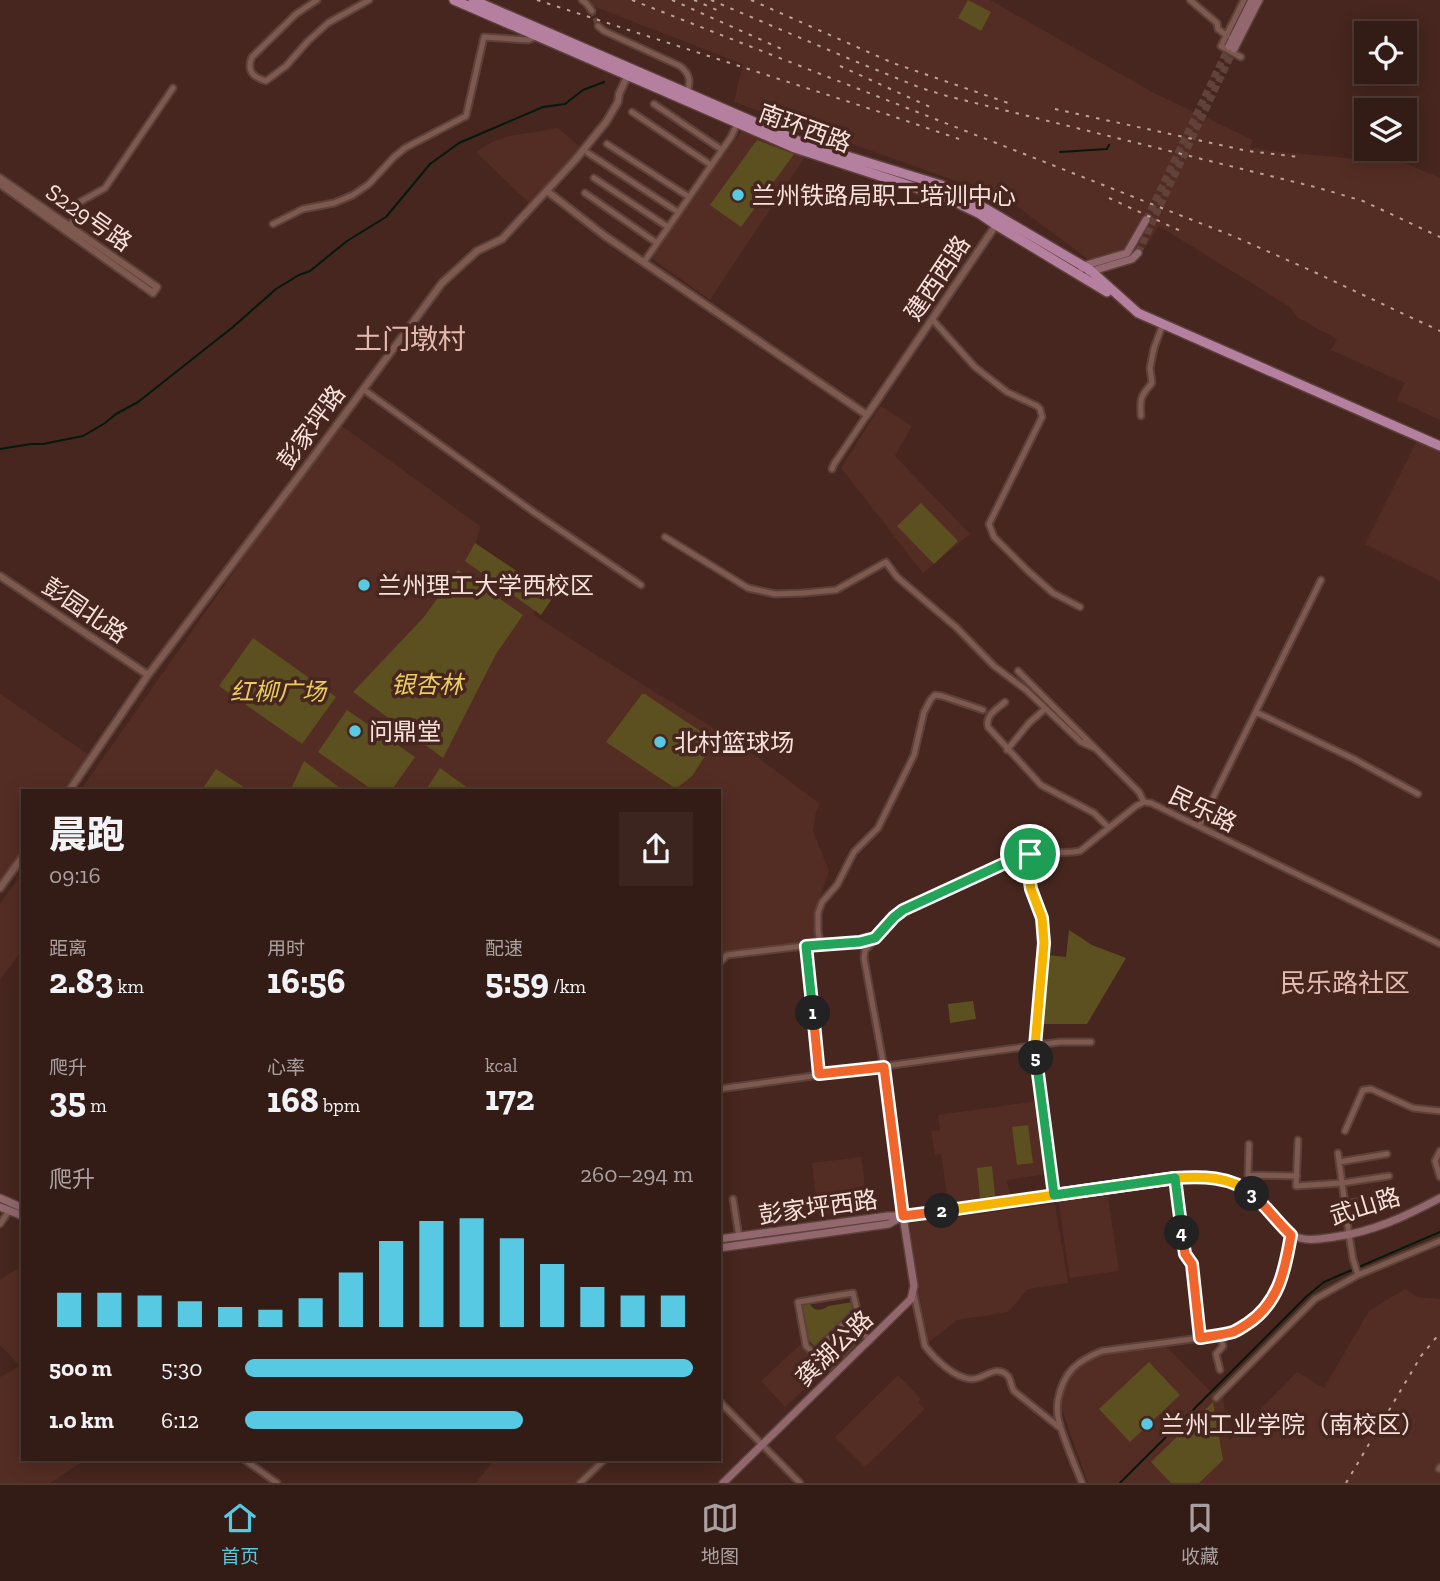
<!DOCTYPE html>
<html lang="zh">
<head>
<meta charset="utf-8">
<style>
  body { margin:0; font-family:"Zilla Slab","Noto Sans SC",serif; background:#3c251f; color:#f1f3f6; height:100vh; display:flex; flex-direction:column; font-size:26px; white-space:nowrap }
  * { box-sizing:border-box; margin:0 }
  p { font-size:23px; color:#a9a1a1 }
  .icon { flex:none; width:38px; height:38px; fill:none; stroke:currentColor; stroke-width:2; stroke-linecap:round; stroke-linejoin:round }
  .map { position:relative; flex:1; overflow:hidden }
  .panel { position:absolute; left:21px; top:789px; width:700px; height:672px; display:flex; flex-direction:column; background:#341c16; border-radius:0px; box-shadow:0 4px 18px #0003,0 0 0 2px #4e3a35 }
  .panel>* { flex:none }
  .fabs { position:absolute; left:1354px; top:21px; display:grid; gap:14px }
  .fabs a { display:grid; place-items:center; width:63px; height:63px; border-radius:0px; background:#341c16; box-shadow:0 4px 18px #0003,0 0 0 2px #4e3a35; font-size:35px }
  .pin { position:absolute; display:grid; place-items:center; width:60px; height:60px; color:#fff; margin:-30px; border:4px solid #fff; border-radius:50%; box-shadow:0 2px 7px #0007 }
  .km { position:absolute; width:35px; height:35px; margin:-18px; border-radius:50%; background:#222; color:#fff; font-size:19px; line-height:35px; text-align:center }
  .round { display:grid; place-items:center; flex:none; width:74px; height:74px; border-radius:0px; background:#3c251f }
  .summary { display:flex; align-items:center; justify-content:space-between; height:119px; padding:0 28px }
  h1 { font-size:38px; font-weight:800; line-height:52px }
  .figures { display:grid; grid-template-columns:repeat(3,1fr); gap:10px; height:119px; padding:7px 28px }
  .figures div { display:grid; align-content:center }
  .figures b { font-size:35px; font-weight:800 }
  .figures small { font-size:19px; font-weight:400 }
  .figures p { font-size:19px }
  .chart { height:196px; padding:14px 28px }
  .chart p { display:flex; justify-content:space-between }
  .chart svg { width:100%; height:126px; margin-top:7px; stroke:#57c9e2; stroke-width:6 }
  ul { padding:0 28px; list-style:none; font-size:23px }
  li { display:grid; grid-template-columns:112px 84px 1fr; align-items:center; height:52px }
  li i { height:18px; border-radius:9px; background:#57c9e2 }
  .dock { display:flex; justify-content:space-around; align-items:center; height:98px; border-top:2px solid #4e3a35; background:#341c16; font-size:19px; color:#a9a1a1 }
  .dock a { display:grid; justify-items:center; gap:4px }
  .dock .on { color:#57c9e2 }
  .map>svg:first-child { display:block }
</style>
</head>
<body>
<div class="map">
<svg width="1440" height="1483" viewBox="0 0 1440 1483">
  <rect width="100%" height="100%" fill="#46261e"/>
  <path fill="#532d23" d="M577 0H990L1154 93 1253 140 1250 147 1272 151 1376 161 1390 157 1440 178V420L1397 400 1405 383 1331 350 1337 339 1298 318 1290 307 1159 226 1135 263 1103 270 1007 199 734 102 743 64Z
    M558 128 580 147 530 204 476 152 492 142 509 136Z
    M742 130 805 157 710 300 650 257Z
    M880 406 912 426 895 456 970 534 923 573 841 468Z
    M338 423 480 526 476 543 469 561 535 609 534 615 640 683 740 744 820 804 816 812 813 831 829 871 818 903 819 928 823 942 733 954 719 966V791H80Z
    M1417 441 1440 452V581L1365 544Z
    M0 694 91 756 66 791H23V853L0 885Z
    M23 872V949L0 980V904Z
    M1037 1101 1048 1174 1007 1180 1010 1197 949 1206 941 1154 935 1155 931 1131 940 1130 938 1115Z
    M861 1157 868 1209 818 1215 812 1163Z
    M1107 1191 1119 1271 1070 1278 1058 1198Z
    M1055 1204 1068 1283 1028 1289 1008 1312 957 1320 929 1342 918 1290 910 1223Z
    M23 1266V1460H85L50 1483H0V1377L20 1366 0 1345V1279Z
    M1405 1289 1417 1297 1440 1299V1483H1088L1061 1407 1063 1388 1071 1373 1089 1359 1117 1350 1166 1346 1208 1389 1223 1397 1229 1441 1297 1372 1324 1388 1369 1311Z
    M801 1344 825 1370 785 1407 761 1381Z
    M898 1375 921 1399 918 1402 925 1409 865 1467 835 1437Z
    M494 1460H594L601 1465 583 1483H476Z"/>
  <path fill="#5d5020" d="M968 0 991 12 981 31 958 18Z
    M757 140 794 154 741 227 710 205Z
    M921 503 958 541 934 564 897 526Z
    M475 543 554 596 541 615 465 561Z
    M458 570 523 615 496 654 443 758 353 692 424 617Z
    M253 638 336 697 302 744 219 686Z
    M642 694H645L715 741 692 776 676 789 606 742Z
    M347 710 415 757 391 791H374L318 752Z
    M304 761 344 791H290Z
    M440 768 472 791H425Z
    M216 769 250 791H201Z
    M1069 930 1092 945 1126 958 1087 1024H1039L1047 955 1066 957Z
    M973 1001 976 1019 950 1023 948 1004Z
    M1028 1125 1033 1163 1017 1165 1012 1127Z
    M992 1166 995 1196 980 1198 977 1168Z
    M809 1302C812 1311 821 1312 828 1306L853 1302V1309L814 1346 807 1338 800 1304Z
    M1149 1362 1180 1395 1130 1442 1099 1409Z
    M1213 1402 1223 1460 1199 1483H1171L1151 1462Z"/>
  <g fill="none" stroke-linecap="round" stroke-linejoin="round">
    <path stroke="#031a0c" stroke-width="2" d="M1060 152 1107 149 1109 145
      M0 449 31 444H43L83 436 105 423 116 414 138 402 233 327 276 289 299 275 310 271 347 241 386 217 430 164 459 143 543 107 565 104 583 90 604 82
      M1120 1483 1307 1296 1324 1282 1440 1232"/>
    <path stroke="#61423a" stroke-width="5" stroke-dasharray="5 2.5" stroke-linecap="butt" d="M592 11 598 26"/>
    <path stroke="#61423a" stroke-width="7" stroke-dasharray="7 3.5" stroke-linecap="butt" d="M1146 220 1229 46
      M1138 253 1234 49"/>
    <g stroke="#5c413a" stroke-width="9">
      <path id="minor" d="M317 0 296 14 252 57C246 71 253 77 266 81L286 66 308 41 328 23 369 0
        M582 0 586 3 592 11
        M1190 0 1217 23 1218 29 1227 36
        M598 26 604 31 680 66C690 74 691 81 687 93
        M1241 57 1221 46 1244 0
        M654 104 722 150
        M632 112 711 165
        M607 144 689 197
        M588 153 678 212
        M594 178 668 227
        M585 193 657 243
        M273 224 303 209 334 203 353 195 369 184 394 157 405 148 466 116 484 37 528 40 533 38 535 35
        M69 228 73 221 78 203 105 188 173 88
        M644 262 731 137 738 122
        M932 319 975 367 1007 392 1037 406 1040 409 1042 417 989 524 994 537 1028 571 1053 593 1080 607
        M363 389 535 513 641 585
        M1141 416C1140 398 1140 397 1152 383L1150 368 1154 348 1163 324
        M832 469 834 464 867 415
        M665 537 748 588 775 594 803 593 836 590 886 562 897 577 957 628 994 666 1026 690 1081 742 1096 749
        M1018 671 1139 792 1144 802
        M1005 702C997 709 985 715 988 727L1041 785 1094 813 1108 827
        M1256 712 1354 759 1418 794
        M1007 750 1029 723 1045 709
        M1199 826 1321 580
        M1030 854 1029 875 1031 889 1042 918 1044 943 1035 1046 1054 1195
        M820 944 818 930V913L822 902 837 885 854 852 878 828 914 755 924 712 931 699 935 695 942 696 983 710
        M806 946 819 1075
        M719 963 727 955 820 944 860 942 875 938
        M719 1089 1060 1042H1091
        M1345 1131 1363 1090 1371 1089 1413 1108 1440 1111
        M1298 1140 1296 1186 1342 1183 1389 1176
        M1249 1144 1248 1175 1297 1176
        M1440 1151 1435 1161 1440 1177
        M1339 1162 1387 1154
        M1175 1179 1185 1253 1192 1264 1201 1337
        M733 1199 739 1237
        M1345 1204 1393 1196
        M903 1216 884 1067 864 958 865 950 869 946 894 917 903 910 1026 854 1073 852 1080 851 1136 806 1144 802 1151 803 1440 944
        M0 1224 9 1211
        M1358 1275 1440 1241
        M914 1294 925 1346C935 1359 954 1378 971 1379 984 1380 995 1363 1008 1376 1011 1380 1011 1387 1014 1391L1060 1428
        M862 1332 828 1367 806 1346 798 1302 853 1293 862 1332 870 1340
        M814 1353 857 1310
        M1220 1370 1216 1354 1223 1346 1220 1335
        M1216 1398 1315 1299 1358 1275 1353 1259 1349 1235 1338 1153
        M719 1401 800 1483
        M245 1460 277 1483
        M1439 1469 1440 1467
        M580 1483 604 1460
        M1082 1483C1074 1463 1065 1443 1059 1422 1057 1415 1057 1407 1058 1400 1063 1372 1077 1361 1102 1351L1223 1335C1254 1326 1278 1300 1285 1268 1288 1257 1289 1246 1291 1235"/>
    </g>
    <g stroke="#5c413a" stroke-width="10">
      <path id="tertiary" d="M0 178 157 287 153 293 0 184
        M547 191 605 236 867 415 998 222
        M0 576 148 675
        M69 791 148 675 302 472 442 283 477 251 502 239 576 159 606 122 618 102 619 94 628 75
        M0 888 23 856"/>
    </g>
    <g stroke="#5c413a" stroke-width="10">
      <path id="secondary" d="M1229 46 1252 0
        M1234 49 1259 0
        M1082 268 1083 266 1127 253 1146 220
        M1089 272 1132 259 1138 253
        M0 1198 23 1208
        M0 1207 23 1216
        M719 1239 888 1216H903L1195 1177C1229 1179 1248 1185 1270 1212 1276 1220 1283 1230 1292 1235 1305 1242 1320 1239 1334 1237 1373 1232 1406 1216 1440 1198
        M719 1248 889 1224 903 1216
        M723 1483 911 1299 914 1286 903 1216"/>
    </g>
    <g stroke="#5c413a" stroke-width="12">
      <path id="trunk" d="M454 0 795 148 947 198 980 214 996 225 1107 292
        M473 0 798 141 941 185 964 196 1090 270 1138 313 1440 446"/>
    </g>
    <use href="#minor" stroke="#7d594f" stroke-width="5"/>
    <use href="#tertiary" stroke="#7d594f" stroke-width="6"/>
    <use href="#secondary" stroke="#92676e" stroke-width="7"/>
    <use href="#trunk" stroke="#b580a0" stroke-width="9"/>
    <path stroke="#baa19a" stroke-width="2" stroke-dasharray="3.5 7" stroke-linecap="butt" d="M537 0 886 114 959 139
      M632 0 1233 236 1312 271 1440 331
      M672 0 784 50
      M694 0 719 11
      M711 0 857 62 921 88 947 96 1319 188 1363 201 1440 237
      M751 0 893 63 1011 104
      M840 66 930 107
      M1055 109 1248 151 1299 157
      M1109 198 1185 233
      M1346 1483 1421 1356 1440 1333"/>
  </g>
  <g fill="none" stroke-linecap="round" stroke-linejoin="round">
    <g stroke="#fff" stroke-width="14">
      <path id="split-1" d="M813 1013 806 946 860 942 875 938 894 917 903 910 1016 858 1030 854"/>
    </g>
    <g stroke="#fff" stroke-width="14">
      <path id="split-2" d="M813 1013 819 1074 884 1067 903 1216 942 1211"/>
    </g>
    <g stroke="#fff" stroke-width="14">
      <path id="split-3" d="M942 1211 1175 1178C1201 1176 1231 1176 1252 1194"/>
    </g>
    <g stroke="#fff" stroke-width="14">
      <path id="split-4" d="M1182 1233 1185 1254 1192 1264 1200 1338C1211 1336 1222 1335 1233 1332 1238 1330 1242 1327 1247 1324 1279 1303 1285 1270 1291 1235 1277 1222 1266 1206 1252 1194"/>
    </g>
    <g stroke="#fff" stroke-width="14">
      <path id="split-5" d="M1036 1058 1054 1195 1175 1178 1182 1233"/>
    </g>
    <g stroke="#fff" stroke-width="14">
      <path id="split-6" d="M1030 854 1029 875 1031 889 1042 918 1044 943 1035 1046 1036 1058"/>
    </g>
    <use href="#split-1" stroke="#22a559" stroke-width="9"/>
    <use href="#split-2" stroke="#f0652b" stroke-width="9"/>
    <use href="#split-3" stroke="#f5b400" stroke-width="9"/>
    <use href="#split-4" stroke="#f0652b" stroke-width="9"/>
    <use href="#split-5" stroke="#22a559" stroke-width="9"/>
    <use href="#split-6" stroke="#f5b400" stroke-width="9"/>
  </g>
  <g fill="#57c9e2" stroke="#46261e" stroke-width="2.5">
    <circle cx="738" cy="195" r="7"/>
    <circle cx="364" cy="585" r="7"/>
    <circle cx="355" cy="731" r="7"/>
    <circle cx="660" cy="742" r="7"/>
    <circle cx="1147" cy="1424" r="7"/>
  </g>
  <g text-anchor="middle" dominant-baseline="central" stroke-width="7" stroke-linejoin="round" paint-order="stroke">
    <g font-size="24" fill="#f7e1db" stroke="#46261e">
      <text transform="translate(805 128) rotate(20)">南环西路</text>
      <text transform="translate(89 217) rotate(35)">S229号路</text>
      <text transform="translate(937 278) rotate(-56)">建西西路</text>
      <text transform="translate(311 427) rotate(-54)">彭家坪路</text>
      <text transform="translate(85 610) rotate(34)">彭园北路</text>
      <text transform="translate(1203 809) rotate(26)">民乐路</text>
      <text transform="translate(1365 1206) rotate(-17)">武山路</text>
      <text transform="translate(818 1207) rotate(-8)">彭家坪西路</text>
      <text transform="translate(834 1348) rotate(-44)">龚湖公路</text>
    </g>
    <g font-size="24" fill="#f7e1db" stroke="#46261e" text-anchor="start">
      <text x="752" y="195">兰州铁路局职工培训中心</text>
      <text x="378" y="585">兰州理工大学西校区</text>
      <text x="369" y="731">问鼎堂</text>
      <text x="674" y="742">北村篮球场</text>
      <text x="1161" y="1424">兰州工业学院（南校区）</text>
    </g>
    <g font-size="24" font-style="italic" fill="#e9cd5e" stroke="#46261e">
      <text x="427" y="684">银杏林</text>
      <text x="278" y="691">红柳广场</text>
    </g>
    <g font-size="26" fill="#e4baaf" stroke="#46261e">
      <text x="1345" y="983">民乐路社区</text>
    </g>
    <g font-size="28" fill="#e4baaf" stroke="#46261e">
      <text x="410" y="339">土门墩村</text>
    </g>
  </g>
</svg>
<div class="fabs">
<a><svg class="icon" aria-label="locate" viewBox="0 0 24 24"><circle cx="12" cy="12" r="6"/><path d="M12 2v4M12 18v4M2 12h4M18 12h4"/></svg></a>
<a><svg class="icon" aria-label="layers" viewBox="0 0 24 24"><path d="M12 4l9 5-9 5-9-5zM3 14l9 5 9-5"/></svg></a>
</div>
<div class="pin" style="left:1030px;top:854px;background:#1e9e55"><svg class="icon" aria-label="arrive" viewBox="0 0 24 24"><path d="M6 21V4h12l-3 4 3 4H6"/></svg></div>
<b class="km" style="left:813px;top:1013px">1</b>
<b class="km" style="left:942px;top:1211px">2</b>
<b class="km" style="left:1252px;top:1194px">3</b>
<b class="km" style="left:1182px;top:1233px">4</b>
<b class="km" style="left:1036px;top:1058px">5</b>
<section class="panel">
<div class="summary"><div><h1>晨跑</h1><p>09:16</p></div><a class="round"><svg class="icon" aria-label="share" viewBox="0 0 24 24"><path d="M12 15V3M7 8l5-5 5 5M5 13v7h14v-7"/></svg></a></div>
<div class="figures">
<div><p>距离</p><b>2.83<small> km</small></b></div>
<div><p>用时</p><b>16:56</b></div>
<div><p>配速</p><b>5:59<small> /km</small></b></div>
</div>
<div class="figures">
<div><p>爬升</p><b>35<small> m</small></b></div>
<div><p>心率</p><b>168<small> bpm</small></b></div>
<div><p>kcal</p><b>172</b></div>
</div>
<div class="chart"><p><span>爬升</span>260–294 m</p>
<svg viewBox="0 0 160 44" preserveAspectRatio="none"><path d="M5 44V32M15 44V32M25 44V33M35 44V35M45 44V37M55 44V38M65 44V34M75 44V25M85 44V14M95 44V7M105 44V6M115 44V13M125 44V22M135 44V30M145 44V33M155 44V33"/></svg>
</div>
<ul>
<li><b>500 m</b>5:30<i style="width:100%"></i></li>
<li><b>1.0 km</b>6:12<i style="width:62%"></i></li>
</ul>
</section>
</div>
<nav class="dock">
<a class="on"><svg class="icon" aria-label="home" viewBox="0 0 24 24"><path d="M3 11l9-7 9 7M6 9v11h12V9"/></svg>首页</a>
<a><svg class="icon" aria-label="map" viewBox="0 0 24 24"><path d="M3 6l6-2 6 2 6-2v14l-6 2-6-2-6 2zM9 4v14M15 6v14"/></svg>地图</a>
<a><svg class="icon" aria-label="saved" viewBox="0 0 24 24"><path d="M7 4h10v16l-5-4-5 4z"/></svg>收藏</a>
</nav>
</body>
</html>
